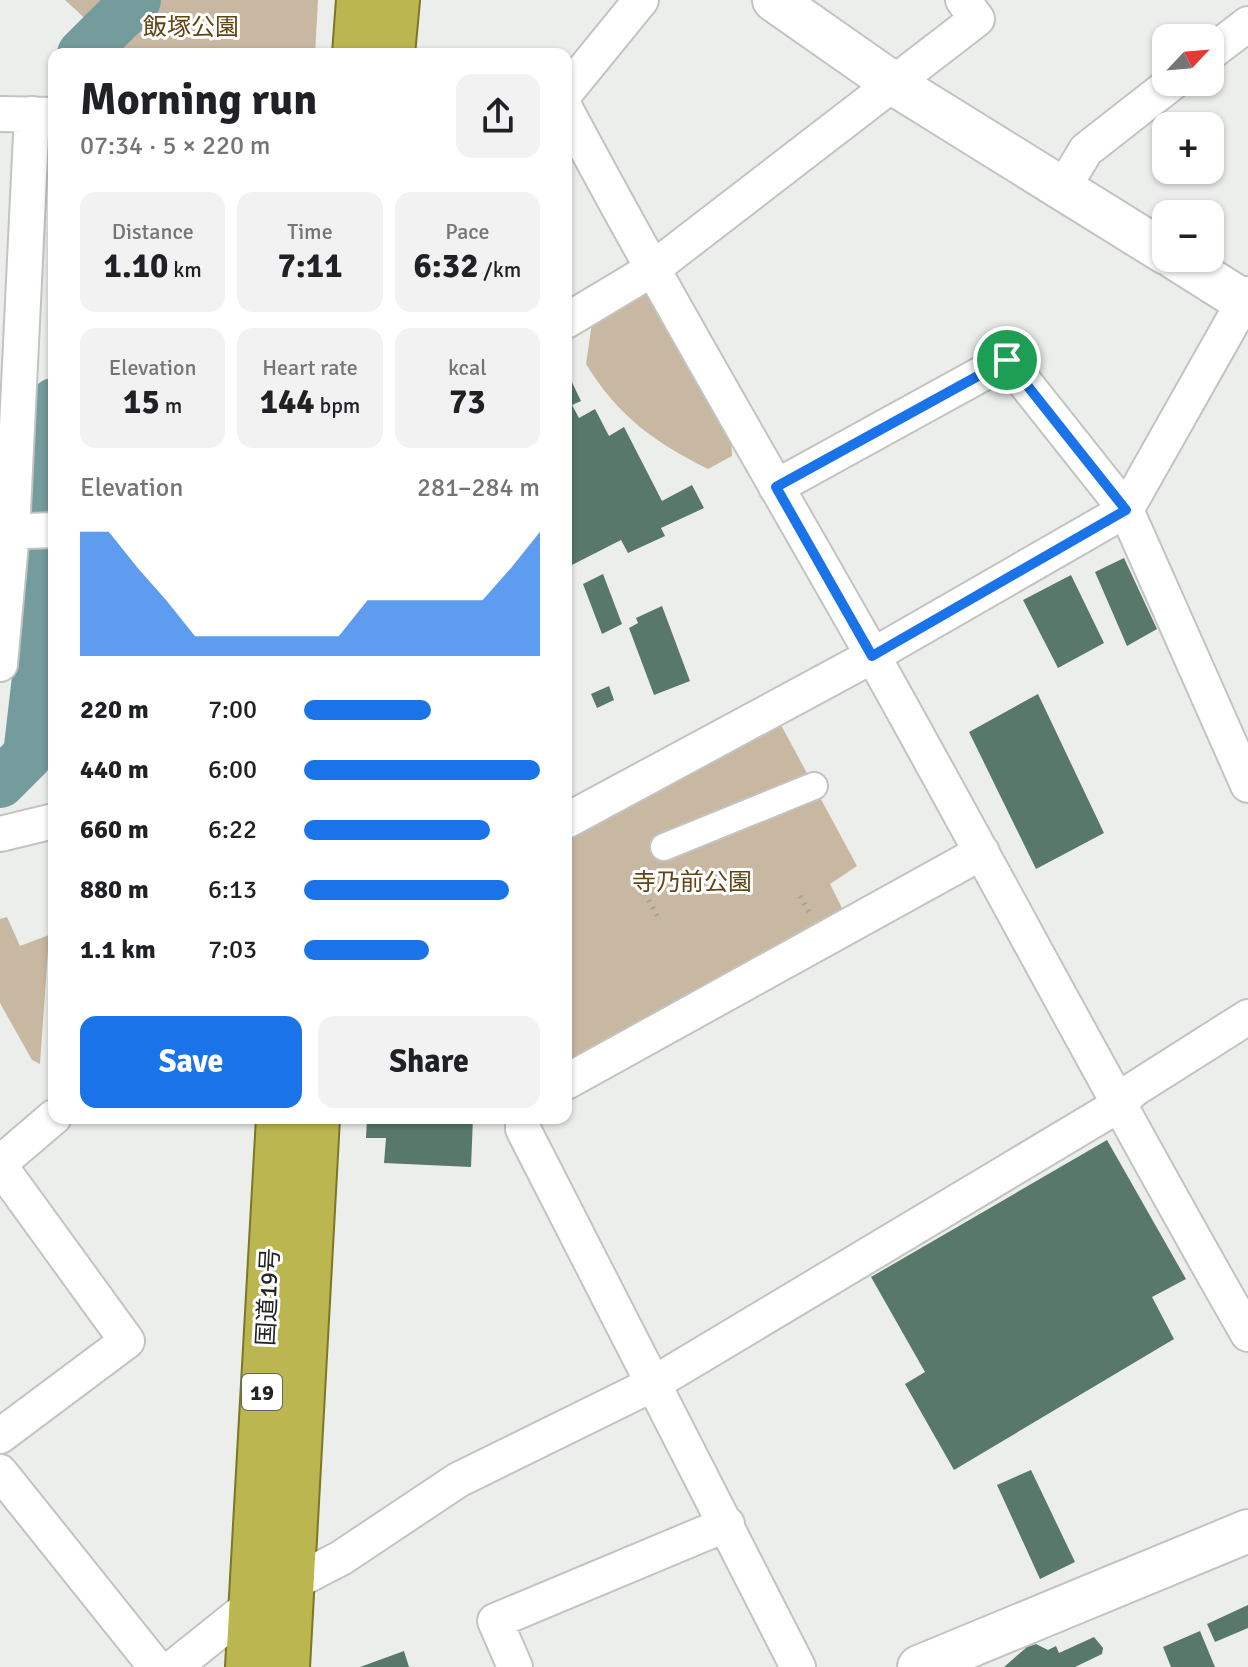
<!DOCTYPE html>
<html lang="en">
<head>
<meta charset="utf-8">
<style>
  body { margin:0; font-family:Signika,"Noto Sans JP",sans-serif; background:#f2f2f2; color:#202124; height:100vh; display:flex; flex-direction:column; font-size:30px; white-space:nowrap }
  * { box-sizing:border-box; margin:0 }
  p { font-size:26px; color:#757577 }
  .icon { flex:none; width:44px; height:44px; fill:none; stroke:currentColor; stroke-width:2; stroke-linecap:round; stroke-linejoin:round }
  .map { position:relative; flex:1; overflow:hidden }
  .drawer { position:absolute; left:48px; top:48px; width:524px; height:1076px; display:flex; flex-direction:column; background:#fff; border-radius:16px; box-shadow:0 2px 6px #0004 }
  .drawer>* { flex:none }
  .needle { width:52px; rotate:64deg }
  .controls { position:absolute; left:1152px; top:24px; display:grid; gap:16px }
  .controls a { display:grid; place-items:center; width:72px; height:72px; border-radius:16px; background:#fff; box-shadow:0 2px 6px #0004; font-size:40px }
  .pin { position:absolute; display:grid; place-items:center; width:68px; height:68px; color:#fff; margin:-34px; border:4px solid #fff; border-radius:50%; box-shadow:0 2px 8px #0007 }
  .round { display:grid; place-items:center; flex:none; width:84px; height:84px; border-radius:16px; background:#f2f2f2 }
  .summary { display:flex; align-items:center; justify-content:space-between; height:136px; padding:0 32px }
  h1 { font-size:44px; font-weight:800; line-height:60px }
  .figures { display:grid; grid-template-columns:repeat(3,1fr); gap:12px; height:136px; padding:8px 32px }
  .figures div { display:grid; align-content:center; border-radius:16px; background:#f2f2f2; text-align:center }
  .figures b { font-size:34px; font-weight:800 }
  .figures small { font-size:22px; font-weight:400 }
  .figures p { font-size:22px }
  .chart { height:224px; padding:16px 32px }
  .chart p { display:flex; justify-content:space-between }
  .chart svg { width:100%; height:144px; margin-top:8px; fill:#1a73e8; opacity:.7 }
  .primary-button { display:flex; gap:16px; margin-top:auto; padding:16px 32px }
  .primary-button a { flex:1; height:92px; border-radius:16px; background:#1a73e8; color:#fff; font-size:32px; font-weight:800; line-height:92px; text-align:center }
  .primary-button a+a { background:#f2f2f2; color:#202124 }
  ul { padding:0 32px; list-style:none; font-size:26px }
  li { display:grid; grid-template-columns:128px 96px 1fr; align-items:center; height:60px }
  li i { height:20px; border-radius:10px; background:#1a73e8 }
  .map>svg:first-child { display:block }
</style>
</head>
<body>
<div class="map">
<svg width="1248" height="1667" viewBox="0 0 1248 1667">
  <rect width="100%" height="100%" fill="#eceeeb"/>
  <path fill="#c8b8a1" d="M65 0H318L315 54H110L90 23Z
    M646 286 731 436 732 456 708 469C654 442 618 416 586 364L592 323Z
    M781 725 857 866 830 884 843 910 566 1063V844L579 831Z
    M7 917 20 946 49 935 40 1064 32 1060 0 1003V919Z"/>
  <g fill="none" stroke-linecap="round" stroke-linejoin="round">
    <path stroke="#749c9c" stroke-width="50" d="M82 54 136 0
      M0 783 28 755 38 669 54 403"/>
  </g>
  <path fill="#58796a" d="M566 370 581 401 572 405 579 418 595 409 609 436 624 427 662 501 692 485 704 508 661 528 665 536 628 553 621 540 566 568Z
    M1124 558 1157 629 1127 646 1095 572Z
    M603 574 622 624 602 634 583 584Z
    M1071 575 1104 643 1058 668 1023 600Z
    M662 606 690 681 654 695 629 628 638 623 636 618Z
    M609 686 614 700 597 708 591 694Z
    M1038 694 1104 833 1036 869 969 732Z
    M367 1118H473L471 1167 384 1163 386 1138H366Z
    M1107 1140 1186 1279 1152 1297 1174 1339 954 1470 905 1384 925 1372 871 1277Z
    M1031 1470 1075 1562 1040 1579 997 1485Z
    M1248 1605V1628L1215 1642 1207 1624Z
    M1200 1631 1215 1667H1171L1163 1647Z
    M1094 1637 1103 1648 1102 1654 1075 1667H1004L1027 1647 1036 1644 1048 1650 1056 1646 1059 1653Z
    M404 1651 409 1667H360Z"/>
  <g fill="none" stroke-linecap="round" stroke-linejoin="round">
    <g stroke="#c2c4c1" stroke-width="30">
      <path id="pedestrian" d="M664 847 814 786"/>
    </g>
    <g stroke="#c2c4c1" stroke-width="38">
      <path id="minor" d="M1210 53 1248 24
        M566 92 641 0
        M566 110C664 294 770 474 873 656 999 881 1119 1110 1248 1334
        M0 114 54 115
        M1063 188 1086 150 1173 82
        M566 321 651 270 977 19 963 0
        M776 487 1007 360 1126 510 1248 785
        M0 532 54 530
        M0 664 12 531 32 114
        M566 821 872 656 1126 510 1248 294
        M0 834 54 821
        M566 1082 982 852
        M523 1118V1129L798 1667
        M0 1163 54 1117
        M0 1166 127 1341 0 1436
        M0 1472 156 1667
        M289 1585 341 1558 458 1480 651 1385 1117 1106 1133 1090 1248 1017
        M174 1667 250 1606
        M515 1667 495 1621 727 1524"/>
    </g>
    <g stroke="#c2c4c1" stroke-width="46">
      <path id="tertiary" d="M774 0 894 84 1166 253
        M1175 258 1248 304
        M919 1667 1248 1531"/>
    </g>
    <g stroke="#7b7724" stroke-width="48">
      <path id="trunk" d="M355 54 359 0
        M392 54 397 0
        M248 1667 279 1118
        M287 1667 317 1118"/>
    </g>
    <path stroke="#a0a2a0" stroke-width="5" stroke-dasharray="2 6" stroke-linecap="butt" d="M645 893 660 921
      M800 896 809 912"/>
    <use href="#pedestrian" stroke="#fff" stroke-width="26"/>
    <use href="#minor" stroke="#fff" stroke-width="34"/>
    <use href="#tertiary" stroke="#fff" stroke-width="42"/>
    <use href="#trunk" stroke="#bbb650" stroke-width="44"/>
  </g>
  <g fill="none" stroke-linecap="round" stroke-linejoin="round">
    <g stroke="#fff" stroke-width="16">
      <path id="route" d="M1007 360 1126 510 872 656 776 487Z"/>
    </g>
    <use href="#route" stroke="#1a73e8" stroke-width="10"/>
  </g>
  <g text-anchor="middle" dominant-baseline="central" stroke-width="6" stroke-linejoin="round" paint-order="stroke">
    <rect fill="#fff" stroke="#656665" stroke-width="2" x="242" y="1374" width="40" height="36" rx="6"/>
    <g font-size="22" font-weight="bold" fill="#232423">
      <text x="262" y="1392">19</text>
    </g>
    <g font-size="24" fill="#614514" stroke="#fff">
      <text x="191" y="27">飯塚公園</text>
      <text x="692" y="882">寺乃前公園</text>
    </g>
    <g font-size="24" fill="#232423" stroke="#fff">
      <text transform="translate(268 1297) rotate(-87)">国道19号</text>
    </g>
  </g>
</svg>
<div class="controls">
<a><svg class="needle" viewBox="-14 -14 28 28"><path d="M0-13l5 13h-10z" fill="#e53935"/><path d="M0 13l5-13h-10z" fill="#757577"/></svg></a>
<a>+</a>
<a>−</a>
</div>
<div class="pin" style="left:1007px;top:360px;background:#1e9e55"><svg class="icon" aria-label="arrive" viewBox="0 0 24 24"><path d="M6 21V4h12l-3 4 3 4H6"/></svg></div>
<section class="drawer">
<div class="summary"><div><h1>Morning run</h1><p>07:34 · 5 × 220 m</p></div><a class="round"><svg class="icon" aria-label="share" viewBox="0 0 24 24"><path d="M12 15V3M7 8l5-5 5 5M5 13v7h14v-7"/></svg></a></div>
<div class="figures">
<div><p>Distance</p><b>1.10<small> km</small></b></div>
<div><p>Time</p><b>7:11</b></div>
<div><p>Pace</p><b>6:32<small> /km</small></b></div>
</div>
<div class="figures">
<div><p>Elevation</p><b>15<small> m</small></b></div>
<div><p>Heart rate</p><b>144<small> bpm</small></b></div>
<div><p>kcal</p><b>73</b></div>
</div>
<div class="chart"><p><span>Elevation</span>281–284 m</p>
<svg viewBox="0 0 160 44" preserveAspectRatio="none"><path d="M0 44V6L10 6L20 17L30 27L40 38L50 38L60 38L70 38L80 38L90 38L100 27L110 27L120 27L130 27L140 27L150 17L160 6V44z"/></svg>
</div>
<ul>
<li><b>220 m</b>7:00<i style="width:54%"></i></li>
<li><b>440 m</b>6:00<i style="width:100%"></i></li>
<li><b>660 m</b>6:22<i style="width:79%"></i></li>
<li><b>880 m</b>6:13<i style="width:87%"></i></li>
<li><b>1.1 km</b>7:03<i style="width:53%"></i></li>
</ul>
<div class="primary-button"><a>Save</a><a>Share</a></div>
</section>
</div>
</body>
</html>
